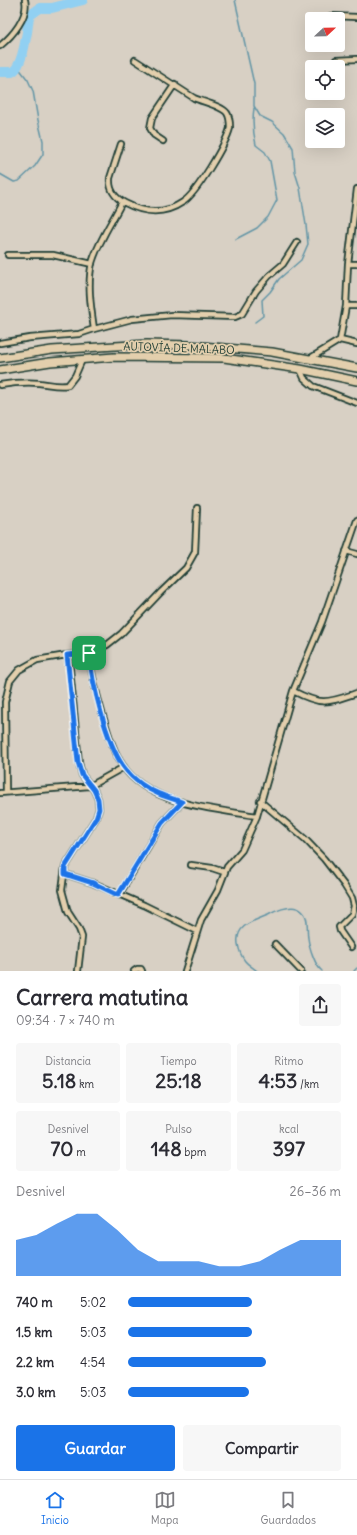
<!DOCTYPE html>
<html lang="es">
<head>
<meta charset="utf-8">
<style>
  body { margin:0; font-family:Delius,sans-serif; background:#f7f7f7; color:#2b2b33; height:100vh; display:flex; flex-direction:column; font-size:15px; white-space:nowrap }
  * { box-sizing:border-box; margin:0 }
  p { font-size:13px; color:#7c7c81 }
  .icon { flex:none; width:22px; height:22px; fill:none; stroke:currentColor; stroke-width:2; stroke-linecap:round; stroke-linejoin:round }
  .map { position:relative; height:971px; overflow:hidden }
  .side { display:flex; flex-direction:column; background:#fff; flex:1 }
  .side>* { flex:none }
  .needle { width:26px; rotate:68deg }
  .buttons { position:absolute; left:305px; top:12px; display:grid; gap:8px }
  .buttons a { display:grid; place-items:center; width:40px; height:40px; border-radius:4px; background:#fff; box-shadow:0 4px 16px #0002; font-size:20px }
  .pin { position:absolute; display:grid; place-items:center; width:34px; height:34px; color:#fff; margin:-17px; border-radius:8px; box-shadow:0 2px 6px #0006 }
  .round { display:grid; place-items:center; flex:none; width:42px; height:42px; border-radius:4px; background:#f7f7f7 }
  .overview { display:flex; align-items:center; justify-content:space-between; height:68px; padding:0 16px }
  h1 { font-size:22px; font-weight:800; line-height:30px }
  .metrics { display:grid; grid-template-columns:repeat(3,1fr); gap:6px; height:68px; padding:4px 16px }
  .metrics div { display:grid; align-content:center; border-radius:4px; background:#f7f7f7; text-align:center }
  .metrics b { font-size:20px; font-weight:800 }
  .metrics small { font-size:11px; font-weight:400 }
  .metrics p { font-size:11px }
  .chart { height:112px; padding:8px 16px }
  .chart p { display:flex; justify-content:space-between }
  .chart svg { width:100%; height:72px; margin-top:4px; fill:#1a73e8; opacity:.7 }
  .button { display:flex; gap:8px; margin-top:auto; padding:8px 16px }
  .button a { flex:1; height:46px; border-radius:4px; background:#1a73e8; color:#fff; font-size:16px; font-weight:800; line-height:46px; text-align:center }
  .button a+a { background:#f7f7f7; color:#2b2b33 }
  ul { padding:0 16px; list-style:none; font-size:13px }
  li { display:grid; grid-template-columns:64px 48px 1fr; align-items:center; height:30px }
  li i { height:10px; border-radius:5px; background:#1a73e8 }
  .tab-bar { display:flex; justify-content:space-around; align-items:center; height:56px; border-top:1px solid #e1e1e2; background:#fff; font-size:11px; color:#7c7c81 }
  .tab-bar a { display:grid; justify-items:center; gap:2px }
  .tab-bar .active { color:#1a73e8 }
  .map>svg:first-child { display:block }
</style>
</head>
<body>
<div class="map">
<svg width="357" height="971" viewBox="0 0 357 971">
  <rect width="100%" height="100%" fill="#d8d0c4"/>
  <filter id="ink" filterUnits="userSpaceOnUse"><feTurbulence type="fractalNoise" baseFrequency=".025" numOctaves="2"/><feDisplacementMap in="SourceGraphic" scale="8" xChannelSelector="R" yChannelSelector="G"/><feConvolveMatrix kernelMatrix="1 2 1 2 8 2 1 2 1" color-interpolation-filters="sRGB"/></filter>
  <g filter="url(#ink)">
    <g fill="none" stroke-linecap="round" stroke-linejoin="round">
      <path stroke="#6395a6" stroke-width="1.5" d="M235 0 254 84V106L260 116 272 122 284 133 293 148 295 172 300 188 306 225 308 244 301 260 279 279 270 292 262 300 263 316 255 322
        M0 174 14 182 19 181 35 166 43 154V141L38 120 33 91 28 80 18 67
        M236 239 257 228 268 217 277 200 270 161 265 152 256 145C253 132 252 121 254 108
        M257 971C253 967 248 965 245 961 241 956 239 950 238 944 235 925 254 921 268 915 275 911 289 905 297 908 311 914 306 928 308 938 309 946 315 966 322 971
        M354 971 357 968"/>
      <path stroke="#91d0f2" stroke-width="10" d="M0 72H12C23 67 28 28 29 16L40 8H52L83 0"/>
      <g stroke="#1f3d34" stroke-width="8">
        <path id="street" d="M331 16 357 17
          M0 46C12 36 29 17 25 0
          M336 60 357 59
          M163 141 154 135 150 128 152 118 175 84
          M121 144 110 178C109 189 115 198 125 203 144 213 164 215 183 202 196 194 226 144 230 128 230 124 230 117 227 113 222 106 203 102 194 98L135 60
          M357 189 348 264 346 306 340 340 357 344
          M8 255H53L92 264
          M348 264H357
          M346 306H357
          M94 329 132 319 172 315 235 317 242 314 256 291 269 276 283 264 297 242
          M0 343 30 338 79 334 94 329C91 308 87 284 92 263 98 242 112 222 122 202
          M309 359 340 340
          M300 369 304 378 313 386 357 403
          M0 385C13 383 26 382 39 383 49 384 58 387 68 385L75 376 82 360
          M346 551 357 554
          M89 653C91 675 97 695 103 716 108 733 113 751 123 766 149 805 215 809 257 816
          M293 691C322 706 327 703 357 693
          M6 792 5 702 10 681 19 670 37 660 67 655
          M0 793 90 786 124 767
          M260 801 305 839 324 859 344 885 352 898 354 906 352 914 339 927 340 931 351 947
          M191 865 212 868 224 872
          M65 874 93 883 144 905 197 931
          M119 895 162 823 182 802
          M275 944 301 971
          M78 971 82 937 79 929 68 912 62 890 65 867 96 818 99 809 98 799 94 790 82 775 79 763 70 669 67 655 89 653 107 645 121 634 161 592 186 568 195 552 197 508
          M134 971 137 969H141L142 971
          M185 971 201 920 218 890 227 867 242 850 257 816 293 691 322 622 357 520"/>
      </g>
      <g stroke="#1f3d34" stroke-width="10">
        <path id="primary" d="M0 358 52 350 147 344 190 345 272 352 357 368
          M0 370 50 362 114 357 224 358 300 369 357 381"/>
      </g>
      <use href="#street" stroke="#e3cfad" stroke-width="4.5"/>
      <use href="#primary" stroke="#e3cfad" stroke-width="7"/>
    </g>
  </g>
  <g fill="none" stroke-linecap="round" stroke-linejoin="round" filter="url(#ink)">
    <g stroke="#fff" stroke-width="8">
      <path id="route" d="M89 653C92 683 106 742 123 766 128 773 134 779 141 784 153 793 167 797 182 802L162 823 118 895 93 883 65 874V867L96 818 99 809 98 799 94 790 82 775 78 762 67 655Z"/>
    </g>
    <use href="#route" stroke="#1a73e8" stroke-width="5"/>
  </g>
  <g text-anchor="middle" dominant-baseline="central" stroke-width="3.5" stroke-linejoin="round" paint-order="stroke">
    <g font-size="11" fill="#1f3d34" stroke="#e3cfad">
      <text transform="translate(179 348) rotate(2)">AUTOVÍA DE MALABO</text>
    </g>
  </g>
</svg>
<div class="buttons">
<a><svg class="needle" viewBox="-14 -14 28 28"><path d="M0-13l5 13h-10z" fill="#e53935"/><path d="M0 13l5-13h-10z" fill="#7c7c81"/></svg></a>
<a><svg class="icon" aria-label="locate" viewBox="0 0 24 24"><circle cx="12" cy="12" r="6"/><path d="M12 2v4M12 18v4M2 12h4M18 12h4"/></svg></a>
<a><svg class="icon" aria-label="layers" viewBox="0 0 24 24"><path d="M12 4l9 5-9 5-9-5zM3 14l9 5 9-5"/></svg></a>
</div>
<div class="pin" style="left:89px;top:653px;background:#1e9e55"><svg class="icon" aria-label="arrive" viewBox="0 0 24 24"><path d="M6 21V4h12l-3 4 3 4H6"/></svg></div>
</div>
<section class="side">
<div class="overview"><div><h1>Carrera matutina</h1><p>09:34 · 7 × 740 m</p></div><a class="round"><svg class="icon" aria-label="share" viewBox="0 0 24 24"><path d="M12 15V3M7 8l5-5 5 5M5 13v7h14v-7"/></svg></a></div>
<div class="metrics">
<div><p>Distancia</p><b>5.18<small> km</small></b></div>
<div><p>Tiempo</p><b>25:18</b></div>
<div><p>Ritmo</p><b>4:53<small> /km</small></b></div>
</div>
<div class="metrics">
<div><p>Desnivel</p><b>70<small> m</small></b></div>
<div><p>Pulso</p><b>148<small> bpm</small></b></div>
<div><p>kcal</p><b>397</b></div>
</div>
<div class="chart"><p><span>Desnivel</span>26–36 m</p>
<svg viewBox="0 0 160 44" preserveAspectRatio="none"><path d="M0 44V22L10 19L20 12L30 6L40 6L50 16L60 28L70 35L80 35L90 35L100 38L110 38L120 35L130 28L140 22L150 22L160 22V44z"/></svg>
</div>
<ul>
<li><b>740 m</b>5:02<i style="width:58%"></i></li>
<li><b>1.5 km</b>5:03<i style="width:58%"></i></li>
<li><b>2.2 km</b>4:54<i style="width:65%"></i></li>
<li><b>3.0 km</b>5:03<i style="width:57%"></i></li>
</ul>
<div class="button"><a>Guardar</a><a>Compartir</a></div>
</section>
<nav class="tab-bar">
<a class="active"><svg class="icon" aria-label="home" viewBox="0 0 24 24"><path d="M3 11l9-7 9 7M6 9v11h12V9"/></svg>Inicio</a>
<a><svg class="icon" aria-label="map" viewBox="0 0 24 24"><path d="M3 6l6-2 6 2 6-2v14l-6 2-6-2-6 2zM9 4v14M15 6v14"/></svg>Mapa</a>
<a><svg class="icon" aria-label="saved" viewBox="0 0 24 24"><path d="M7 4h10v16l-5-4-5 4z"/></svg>Guardados</a>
</nav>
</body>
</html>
